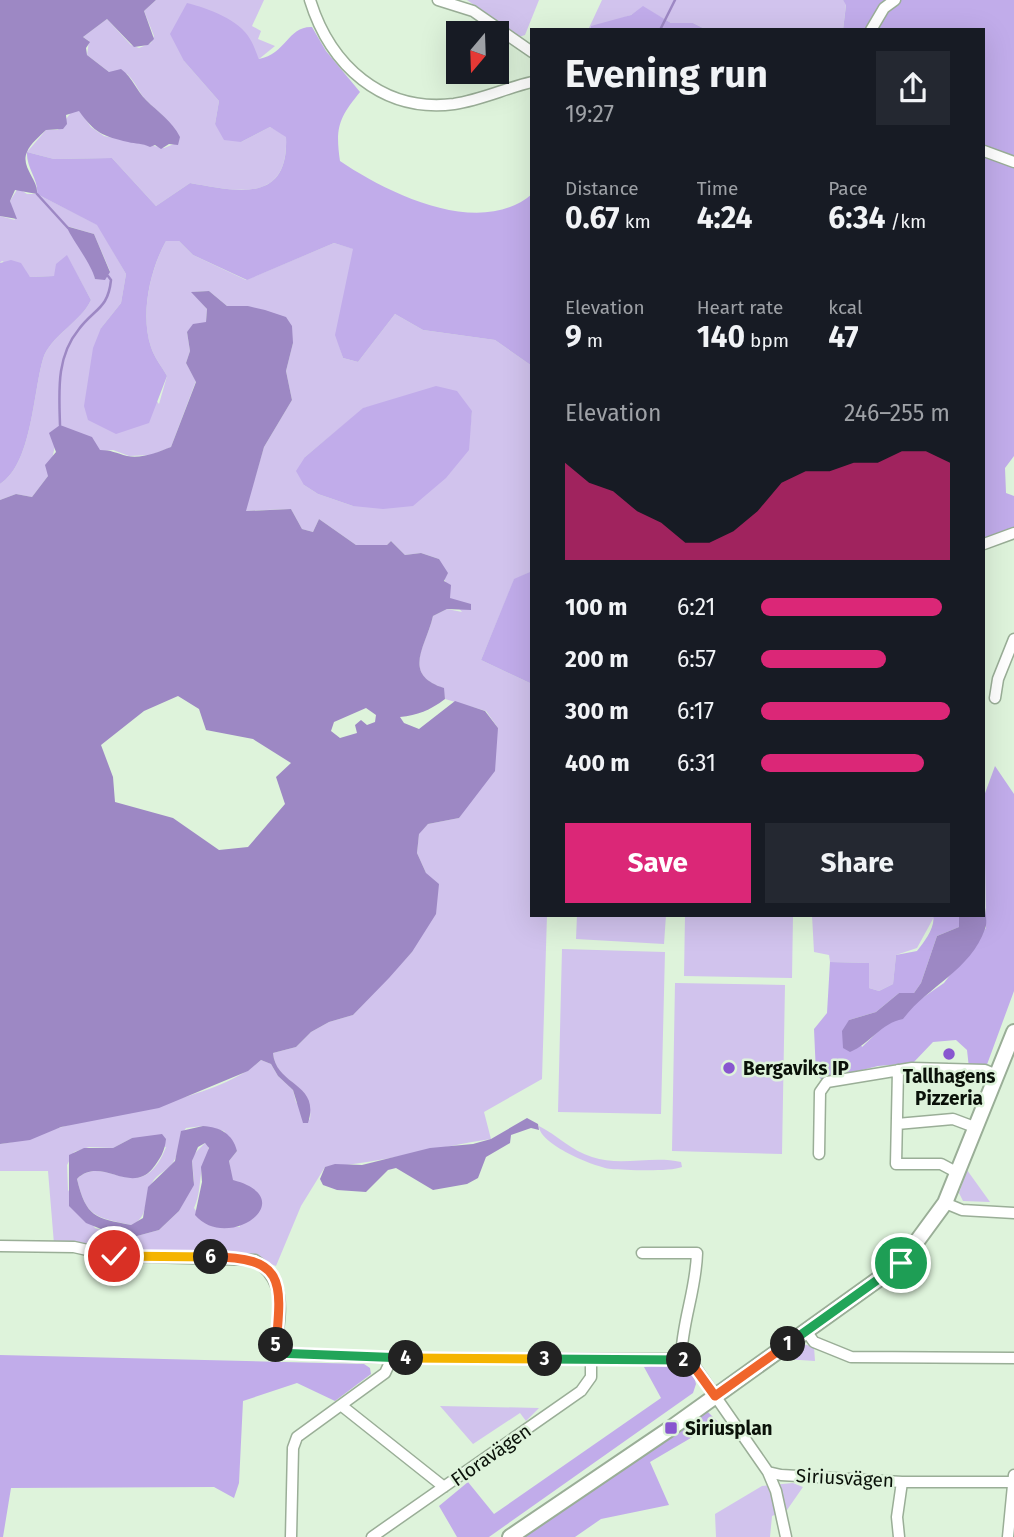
<!DOCTYPE html>
<html lang="en">
<head>
<meta charset="utf-8">
<style>
  body { margin:0; font-family:"Fira Sans",sans-serif; background:#242831; color:#f1f3f6; height:100vh; display:flex; flex-direction:column; font-size:26px; white-space:nowrap }
  * { box-sizing:border-box; margin:0 }
  p { font-size:23px; color:#9ea1a6 }
  .icon { flex:none; width:38px; height:38px; fill:none; stroke:currentColor; stroke-width:2; stroke-linecap:round; stroke-linejoin:round }
  .map { position:relative; flex:1; overflow:hidden }
  .sheet { position:absolute; left:530px; top:28px; width:455px; height:889px; display:flex; flex-direction:column; background:#171b24; border-radius:0px; box-shadow:0 7px 28px #0002 }
  .sheet>* { flex:none }
  .needle { width:46px; rotate:199deg }
  .fabs { position:absolute; left:446px; top:21px; display:grid; gap:14px }
  .fabs a { display:grid; place-items:center; width:63px; height:63px; border-radius:0px; background:#171b24; box-shadow:0 7px 28px #0002; font-size:35px }
  .pin { position:absolute; display:grid; place-items:center; width:60px; height:60px; color:#fff; margin:-30px; border:4px solid #fff; border-radius:50%; box-shadow:0 2px 7px #0007 }
  .km { position:absolute; width:35px; height:35px; margin:-18px; border-radius:50%; background:#222; color:#fff; font-size:19px; line-height:35px; text-align:center }
  .round { display:grid; place-items:center; flex:none; width:74px; height:74px; border-radius:0px; background:#242831 }
  .overview { display:flex; align-items:center; justify-content:space-between; height:119px; padding:0 35px }
  h1 { font-size:38px; font-weight:700; line-height:52px }
  .figures { display:grid; grid-template-columns:repeat(3,1fr); gap:10px; height:119px; padding:7px 35px }
  .figures div { display:grid; align-content:center }
  .figures b { font-size:30px; font-weight:700 }
  .figures small { font-size:19px; font-weight:400 }
  .figures p { font-size:19px }
  .chart { height:196px; padding:14px 35px }
  .chart p { display:flex; justify-content:space-between }
  .chart svg { width:100%; height:126px; margin-top:7px; fill:#db2777; opacity:.7 }
  .cta { display:flex; gap:14px; margin-top:auto; padding:14px 35px }
  .cta a { flex:1; height:80px; border-radius:0px; background:#db2777; color:#fff; font-size:28px; font-weight:700; line-height:80px; text-align:center }
  .cta a+a { background:#242831; color:#f1f3f6 }
  ul { padding:0 35px; list-style:none; font-size:23px }
  li { display:grid; grid-template-columns:112px 84px 1fr; align-items:center; height:52px }
  li i { height:18px; border-radius:9px; background:#db2777 }
  .map>svg:first-child { display:block }
</style>
</head>
<body>
<div class="map">
<svg width="1014" height="1537" viewBox="0 0 1014 1537">
  <rect width="100%" height="100%" fill="#def3db"/>
  <path fill="#d1c3ed" fill-rule="evenodd" d="M156 0H264L252 26 261 31 258 39 275 46 259 59 254 50 184 61 219 101 215 124 241 142 270 127 286 136C289 205 237 191 190 183L156 206 112 158 54 159 27 152 46 130H58L72 111 79 110 91 127 104 136 164 148 174 144C172 118 164 118 148 102 139 94 136 82 127 74L109 72 87 55 89 41 83 37 107 19 131 45 139 48 151 43 154 36 144 11Z
    M467 0H539L525 35 519 37Z
    M602 0H843L846 4 843 30H707L693 23H671L643 7 631 15 588 30Z
    M18 188 27 194H37L98 225 126 274 121 303 101 328 159 404 167 376C162 367 154 357 151 347 140 315 150 270 166 241H179L193 255 246 280 334 243 354 249 336 335 343 358 358 362 395 314 423 330 495 340 532 366V571L514 580 481 660 532 684V915H547L542 1079 484 1112 491 1139C436 1147 382 1163 325 1167L301 1206 276 1266 241 1252H126L54 1244 48 1171H0V1144C24 1141 40 1133 62 1127 118 1111 219 1099 261 1060L271 1064 278 1076 293 1090 296 1102 310 1120C314 1080 276 1086 273 1053L296 1047 311 1032 329 1022 353 1015 412 952 426 873 417 853 419 833 428 824 459 818 472 798 498 728 486 711 445 699 443 688C401 673 426 647 433 616L447 609 462 612 450 598 439 559 421 553 405 555 391 541 387 545H356L319 519 313 532 302 529 291 509 245 511 264 447 292 400 286 371 293 343 248 306H227L209 291 192 292 207 309 206 323 187 332 190 351 186 363 196 381 171 447 151 455 129 456 113 450 100 451 60 425 48 476 32 497 16 494 0 500V484C32 464 33 393 43 359 50 336 81 322 91 300L67 256 54 276 30 277 2 261 0 263V216L15 220 10 201ZM67 226 94 234 110 271 95 279 93 269ZM392 401 472 411 470 430 353 506 318 494 304 485 305 457 364 408ZM203 1126 224 1131 237 1151 229 1161 240 1227 205 1223 194 1208C203 1190 197 1168 209 1152L208 1145 205 1143 194 1154 192 1161 194 1181 179 1211 159 1230 126 1239 95 1228 68 1190 67 1165 74 1152 89 1147 113 1148 132 1138 166 1147C141 1211 105 1151 77 1179 86 1217 95 1217 131 1225 150 1218 143 1198 152 1183 156 1174 171 1169 175 1159 180 1148 178 1139 186 1128Z
    M577 915H666L664 944 576 939Z
    M685 915H793L792 978 684 976Z
    M812 915H933L934 917 917 948 896 955 893 984 879 991 869 988V963L830 962 829 955 814 952Z
    M562 949 665 952 661 1114 558 1112Z
    M675 983 785 985 782 1154 672 1151Z
    M539 1126C557 1135 572 1151 592 1157 621 1167 652 1155 681 1162L682 1167C670 1172 625 1170 611 1169 594 1167 539 1144 539 1126Z
    M967 1170 990 1202 963 1201 959 1193Z
    M803 1344 814 1347 815 1361 785 1359 789 1352Z
    M440 1406 539 1408 526 1421 520 1413 473 1444Z
    M793 1483 803 1487 787 1510 772 1516 770 1537H716L715 1514 762 1486Z"/>
  <path fill="#c1acea" d="M843 0H1014V456L1005 468 1006 493 1014 496V529L984 539V30H843L846 5Z
    M187 3C207 8 240 20 250 39 254 45 256 53 259 59 286 54 288 26 312 27L326 51 360 92C339 118 335 127 340 161 387 193 480 239 532 194V366L495 340 423 330 395 314 358 362 343 358 335 335 353 249 334 243 247 280 193 255 179 241H166C150 270 140 314 151 347 154 357 162 367 167 376L149 423 116 434 88 420 84 406 93 348 101 328 121 303 126 274 97 225 37 194C39 180 26 168 27 152L54 159 112 158 156 206 190 183C236 191 289 205 286 137L270 127 241 142 224 140 215 124 219 101 184 61 170 34Z
    M643 6 671 23H693L707 30H591V26L631 15Z
    M67 255 91 300C81 322 50 336 43 359 33 393 32 464 0 484V263L11 260 21 263 30 277 54 276 56 264Z
    M436 386 457 391 472 411 469 450 446 478 413 506 383 509 353 506 318 494 304 485 296 471 305 457 363 408Z
    M532 571V684L481 660 514 579Z
    M995 766 1014 794V991L985 1070 969 1068 967 1050 956 1040 933 1042 913 1063 878 1066 822 1080 816 1074 814 1029 827 1013 830 962 869 963V988L879 991 893 984 896 955 917 951C924 942 936 927 933 915H959V927L937 936 921 983 914 993H899L876 1012 849 1020 862 1047 889 1021 944 983 986 928 984 796Z
    M0 1355 364 1364 370 1368 371 1374 335 1401 297 1383 243 1401 239 1483 234 1498 214 1487 11 1488 3 1537H0Z
    M679 1362 692 1369 696 1384 693 1393 489 1537H457L439 1506 468 1482 494 1514 661 1398 644 1367Z
    M706 1410 718 1422 650 1462 669 1505 601 1519 575 1537H521Z"/>
  <path fill="#9d88c4" fill-rule="evenodd" d="M0 0H156L144 11 154 39 148 45 134 47 107 19 83 37 90 42 86 48 87 55 109 72 121 69C133 78 136 90 146 100 158 112 172 121 180 137L178 145 169 144 161 149 155 145 150 147C142 143 136 144 128 142 102 136 95 133 79 111L66 115 67 124 63 129 46 130C40 136 30 144 27 152 20 167 39 180 37 194L15 190 10 201 17 219 0 216Z
    M66 226 94 234 110 272 105 280 95 279C91 263 74 243 66 226Z
    M209 291 227 306H248L265 310 286 317 292 326 293 343 286 371 292 400 264 447 246 511 291 509 302 529 313 532 319 519 356 545H387L391 541 405 555 421 553 439 559 448 573 444 581 451 585 450 598 471 604V610L447 609 433 616C426 647 401 674 444 688L445 699C429 711 418 715 400 717L404 723 419 729 455 701 485 711 498 728 495 771 459 818 428 824 419 834 417 853 426 873 439 884 436 914 412 952 389 978 353 1015 329 1022 311 1032 296 1047 273 1053C276 1087 321 1082 308 1123H303L293 1090 278 1076 271 1064 261 1060 248 1071 159 1108 61 1127 30 1140 0 1144V500L16 494 32 497 48 476 45 465 56 452 49 433 60 425 92 437 100 450C111 450 116 453 127 456 142 459 158 452 171 447L196 382 186 363 190 351 187 332 193 324 206 322 207 309 191 292ZM178 696 199 709 206 730 253 739 291 763 276 777 285 804 248 847 219 850 173 818 115 802 113 777 101 745 144 711ZM366 708 376 715 375 722 367 725 361 720 355 725 357 733 340 738 331 731 334 722Z
    M984 901C985 909 988 922 985 929 970 971 928 986 903 1019 881 1023 870 1044 850 1052L843 1048 842 1031 849 1020 876 1012 899 993H914L921 983 937 936 959 927V915H984Z
    M527 1118 538 1124 539 1130 531 1128 511 1135 510 1143 486 1157 478 1178 467 1184 433 1190 396 1168 388 1170 366 1192 337 1190 323 1185 320 1179 325 1167 335 1164 362 1165 430 1148 473 1144 491 1139Z
    M203 1126C220 1127 233 1134 237 1151L229 1161 233 1180C304 1199 227 1253 195 1215L202 1182 201 1167 209 1148 205 1143 198 1147 192 1161 194 1185 179 1211 159 1230 126 1239 86 1223 69 1206V1155L84 1148H113L132 1138 162 1134 166 1139C165 1151 160 1159 153 1168 130 1196 101 1155 77 1179 86 1217 95 1218 131 1225L143 1218 148 1187 175 1161 181 1131Z"/>
  <g fill="none" stroke-linecap="round" stroke-linejoin="round">
    <path stroke="#9d88c4" stroke-width="2.5" d="M660 30 675 0
      M37 194 68 228
      M60 425C59 391 56 357 79 329 95 308 108 309 111 280L108 276"/>
    <g stroke="#9aae97" stroke-width="13">
      <path id="minor" d="M310 0C330 65 382 113 454 104 481 100 506 88 532 82
        M438 0 473 11 532 52
        M871 30 884 8 895 0
        M984 151 1014 162
        M984 544 1014 533
        M995 698 998 679 1014 639
        M898 1070 896 1164H941L958 1173
        M897 1124 953 1119 977 1128
        M819 1154 820 1092 827 1082 912 1068 985 1070 997 1075
        M945 1203 962 1210 1014 1213
        M0 1246 74 1247 114 1256 255 1260C290 1284 279 1317 275 1353L392 1358 681 1359 693 1364 768 1472 781 1475 902 1482H1014
        M642 1253H697C696 1291 682 1321 681 1359
        M806 1331 814 1342 851 1357 1014 1358
        M342 1406 444 1487
        M768 1472 776 1491 786 1537
        M291 1537 293 1448 297 1437 385 1373 392 1358
        M372 1537 581 1391 591 1377V1360
        M899 1537 897 1517 902 1482
        M1008 1537 1014 1475"/>
    </g>
    <g stroke="#9aae97" stroke-width="18">
      <path id="secondary" d="M510 1537 671 1428 901 1263 945 1203 1014 1032"/>
    </g>
    <use href="#minor" stroke="#fff" stroke-width="10"/>
    <use href="#secondary" stroke="#fff" stroke-width="14"/>
  </g>
  <g fill="none" stroke-linecap="round" stroke-linejoin="round">
    <g stroke="#fff" stroke-width="14">
      <path id="split-1" d="M788 1344 901 1263"/>
    </g>
    <g stroke="#fff" stroke-width="14">
      <path id="split-2" d="M684 1360 692 1364 715 1396 788 1344"/>
    </g>
    <g stroke="#fff" stroke-width="14">
      <path id="split-3" d="M545 1359 684 1360"/>
    </g>
    <g stroke="#fff" stroke-width="14">
      <path id="split-4" d="M406 1358 545 1359"/>
    </g>
    <g stroke="#fff" stroke-width="14">
      <path id="split-5" d="M276 1345 275 1353 406 1358"/>
    </g>
    <g stroke="#fff" stroke-width="14">
      <path id="split-6" d="M211 1257C285 1257 282 1281 276 1345"/>
    </g>
    <g stroke="#fff" stroke-width="14">
      <path id="split-7" d="M114 1256 211 1257"/>
    </g>
    <use href="#split-1" stroke="#22a559" stroke-width="9"/>
    <use href="#split-2" stroke="#f0652b" stroke-width="9"/>
    <use href="#split-3" stroke="#22a559" stroke-width="9"/>
    <use href="#split-4" stroke="#f5b400" stroke-width="9"/>
    <use href="#split-5" stroke="#22a559" stroke-width="9"/>
    <use href="#split-6" stroke="#f0652b" stroke-width="9"/>
    <use href="#split-7" stroke="#f5b400" stroke-width="9"/>
  </g>
  <g fill="#8856cf" stroke="#def3db" stroke-width="2.5">
    <circle cx="949" cy="1054" r="7"/>
    <circle cx="729" cy="1068" r="7"/>
    <rect x="664" y="1421" width="14" height="14" rx="3.5"/>
  </g>
  <g text-anchor="middle" dominant-baseline="central" stroke-width="5" stroke-linejoin="round" paint-order="stroke">
    <g font-size="19" font-weight="bold" fill="#0a1109" stroke="#def3db" text-anchor="start">
      <text x="743" y="1068">Bergaviks IP</text>
      <text x="949" y="1076" text-anchor="middle">Tallhagens<tspan x="949" dy="22">Pizzeria</tspan></text>
      <text x="685" y="1428">Siriusplan</text>
    </g>
    <g font-size="19" fill="#0a1109" stroke="#def3db">
      <text transform="translate(491 1455) rotate(-35)">Floravägen</text>
      <text transform="translate(845 1478) rotate(3)">Siriusvägen</text>
    </g>
  </g>
</svg>
<div class="fabs">
<a><svg class="needle" viewBox="-14 -14 28 28"><path d="M0-13l5 13h-10z" fill="#e53935"/><path d="M0 13l5-13h-10z" fill="#9ea1a6"/></svg></a>
</div>
<div class="pin" style="left:901px;top:1263px;background:#1e9e55"><svg class="icon" aria-label="arrive" viewBox="0 0 24 24"><path d="M6 21V4h12l-3 4 3 4H6"/></svg></div>
<div class="pin" style="left:114px;top:1256px;background:#d93025"><svg class="icon" aria-label="check" viewBox="0 0 24 24"><path d="M5 12l5 5 9-10"/></svg></div>
<b class="km" style="left:788px;top:1344px">1</b>
<b class="km" style="left:684px;top:1360px">2</b>
<b class="km" style="left:545px;top:1359px">3</b>
<b class="km" style="left:406px;top:1358px">4</b>
<b class="km" style="left:276px;top:1345px">5</b>
<b class="km" style="left:211px;top:1257px">6</b>
<section class="sheet">
<div class="overview"><div><h1>Evening run</h1><p>19:27</p></div><a class="round"><svg class="icon" aria-label="share" viewBox="0 0 24 24"><path d="M12 15V3M7 8l5-5 5 5M5 13v7h14v-7"/></svg></a></div>
<div class="figures">
<div><p>Distance</p><b>0.67<small> km</small></b></div>
<div><p>Time</p><b>4:24</b></div>
<div><p>Pace</p><b>6:34<small> /km</small></b></div>
</div>
<div class="figures">
<div><p>Elevation</p><b>9<small> m</small></b></div>
<div><p>Heart rate</p><b>140<small> bpm</small></b></div>
<div><p>kcal</p><b>47</b></div>
</div>
<div class="chart"><p><span>Elevation</span>246–255 m</p>
<svg viewBox="0 0 160 44" preserveAspectRatio="none"><path d="M0 44V10L10 17L20 20L30 27L40 31L50 38L60 38L70 34L80 27L90 17L100 13L110 13L120 10L130 10L140 6L150 6L160 10V44z"/></svg>
</div>
<ul>
<li><b>100 m</b>6:21<i style="width:96%"></i></li>
<li><b>200 m</b>6:57<i style="width:66%"></i></li>
<li><b>300 m</b>6:17<i style="width:100%"></i></li>
<li><b>400 m</b>6:31<i style="width:86%"></i></li>
</ul>
<div class="cta"><a>Save</a><a>Share</a></div>
</section>
</div>
</body>
</html>
